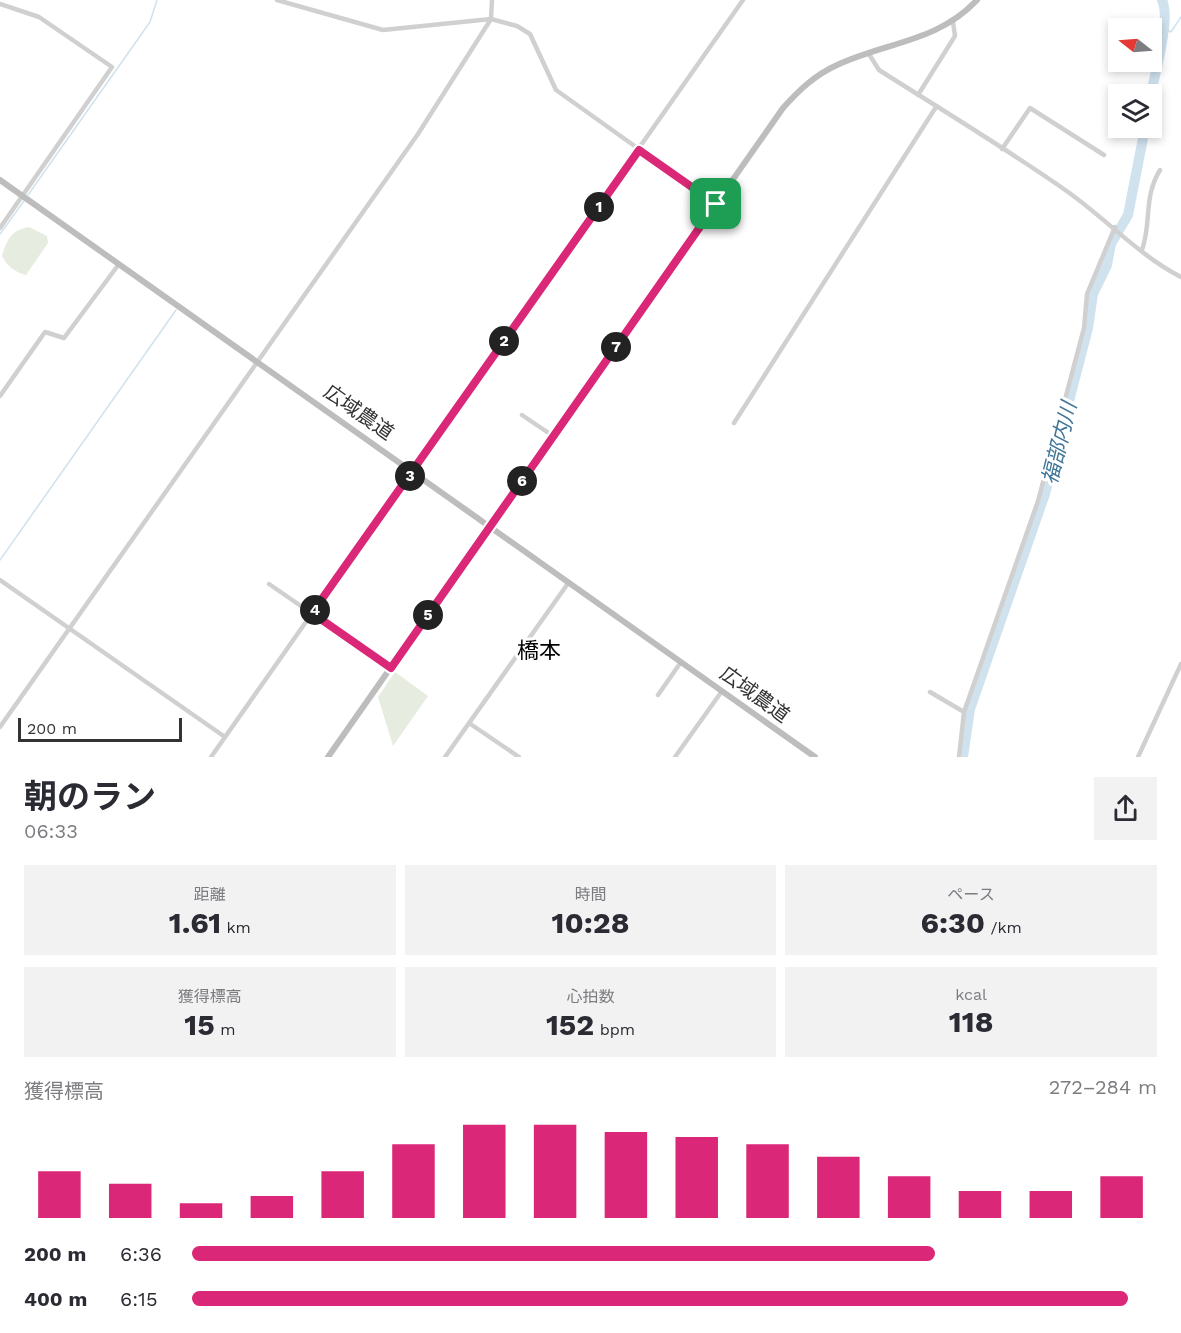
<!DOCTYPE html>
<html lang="ja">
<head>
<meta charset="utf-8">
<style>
  body { margin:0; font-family:"Work Sans","Noto Sans JP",sans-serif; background:#f2f2f3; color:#2b2b33; height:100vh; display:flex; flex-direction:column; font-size:22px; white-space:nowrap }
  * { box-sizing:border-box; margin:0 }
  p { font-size:20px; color:#7c7c81 }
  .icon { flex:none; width:33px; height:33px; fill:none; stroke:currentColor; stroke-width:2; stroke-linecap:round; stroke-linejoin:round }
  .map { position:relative; height:757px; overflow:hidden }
  .drawer { display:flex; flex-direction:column; background:#fff; flex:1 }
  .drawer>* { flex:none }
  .needle { width:39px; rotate:287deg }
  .buttons { position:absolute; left:1108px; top:18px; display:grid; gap:12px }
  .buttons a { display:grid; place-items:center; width:54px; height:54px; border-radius:0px; background:#fff; box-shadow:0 3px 9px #0003; font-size:30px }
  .scale { position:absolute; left:18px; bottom:15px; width:164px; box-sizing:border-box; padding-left:6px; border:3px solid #333; border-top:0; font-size:16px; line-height:21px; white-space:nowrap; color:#333; -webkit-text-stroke:4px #fff; paint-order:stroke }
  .pin { position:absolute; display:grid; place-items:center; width:51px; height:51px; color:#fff; margin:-26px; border-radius:12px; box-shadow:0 3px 9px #0006 }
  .km { position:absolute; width:30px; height:30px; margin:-15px; border-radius:50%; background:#222; color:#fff; font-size:16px; line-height:30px; text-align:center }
  .round { display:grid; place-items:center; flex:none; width:63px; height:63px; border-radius:0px; background:#f2f2f3 }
  .head { display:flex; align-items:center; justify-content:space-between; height:102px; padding:0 24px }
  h1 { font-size:33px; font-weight:700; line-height:45px }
  .figures { display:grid; grid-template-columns:repeat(3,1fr); gap:9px; height:102px; padding:6px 24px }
  .figures div { display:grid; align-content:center; border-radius:0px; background:#f2f2f3; text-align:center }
  .figures b { font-size:30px; font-weight:700 }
  .figures small { font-size:16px; font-weight:400 }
  .figures p { font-size:16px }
  .chart { height:168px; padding:12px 24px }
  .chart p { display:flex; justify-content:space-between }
  .chart svg { width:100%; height:108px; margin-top:6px; stroke:#db2777; stroke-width:6 }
  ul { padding:0 24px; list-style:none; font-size:20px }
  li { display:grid; grid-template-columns:96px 72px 1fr; align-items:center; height:45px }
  li i { height:15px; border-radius:8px; background:#db2777 }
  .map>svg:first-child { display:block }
</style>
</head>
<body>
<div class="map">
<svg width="1181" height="757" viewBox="0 0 1181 757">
  <rect width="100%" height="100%" fill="#fff"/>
  <path fill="#e6ecdf" d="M29 227 47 236 48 243 26 275C16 273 6 265 2 256 7 240 11 230 29 227Z
    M395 672 428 696 393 746 378 697Z"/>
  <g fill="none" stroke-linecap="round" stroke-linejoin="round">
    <path stroke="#cfe2ee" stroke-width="1.5" d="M1163 27 1171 32 1181 17
      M28 195 150 22 157 0
      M0 234 24 201
      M0 560 176 310"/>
    <path stroke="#cfe2ee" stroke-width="10" d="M1151 94C1155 72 1171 19 1162 0
      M963 757 970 709 1045 494 1088 328 1093 294 1107 265 1111 244 1128 215 1145 128"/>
    <path stroke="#d0d0d0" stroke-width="4.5" d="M277 0 383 30 491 19 517 26 530 34 556 90 716 204
      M0 4 39 17 112 67 0 228
      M869 54 879 70C942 110 1007 149 1068 192 1106 219 1140 256 1181 277
      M918 95 955 36 953 22
      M1002 149 1030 108 1104 155
      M1142 250C1152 221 1143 198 1160 170
      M0 396 45 332 64 338 119 264
      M522 415 553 436
      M734 423 936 107
      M0 580 225 737
      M269 584 391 668
      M930 692 964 712
      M658 695 681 662
      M469 723 519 757
      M0 727 418 134 491 19 492 0
      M211 757 743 0
      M445 757 569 582
      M675 757 722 691
      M959 757 964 712 1038 501 1084 328 1087 294 1115 227
      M1138 757 1181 664"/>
    <path stroke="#bdbdbd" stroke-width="6" d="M0 180 815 757
      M328 757 783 108C799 90 815 75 837 65 886 42 938 42 977 0"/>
  </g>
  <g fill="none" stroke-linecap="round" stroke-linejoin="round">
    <g stroke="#fff" stroke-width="12">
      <path id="route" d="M639 150 716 204 391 668 312 613Z"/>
    </g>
    <use href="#route" stroke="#db2777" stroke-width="8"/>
  </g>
  <g text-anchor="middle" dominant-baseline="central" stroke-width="6" stroke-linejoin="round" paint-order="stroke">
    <g font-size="20" fill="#333" stroke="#fff">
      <text transform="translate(359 412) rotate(35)">広域農道</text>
      <text transform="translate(755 694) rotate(36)">広域農道</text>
    </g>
    <g font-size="21" font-style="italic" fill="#3f7597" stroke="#fff">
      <text transform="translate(1059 443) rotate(-76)">福部内川</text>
    </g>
    <g font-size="22" fill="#000" stroke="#fff">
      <text x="539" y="650">橋本</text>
    </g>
  </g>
</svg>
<div class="buttons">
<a><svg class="needle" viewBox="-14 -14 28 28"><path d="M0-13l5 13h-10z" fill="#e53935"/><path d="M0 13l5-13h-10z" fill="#7c7c81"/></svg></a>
<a><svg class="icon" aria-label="layers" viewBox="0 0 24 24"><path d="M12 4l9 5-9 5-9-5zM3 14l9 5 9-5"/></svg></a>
</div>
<div class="scale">200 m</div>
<div class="pin" style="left:716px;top:204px;background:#1e9e55"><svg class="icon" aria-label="arrive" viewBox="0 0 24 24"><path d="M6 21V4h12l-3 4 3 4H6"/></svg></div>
<b class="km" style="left:599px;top:207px">1</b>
<b class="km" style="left:504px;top:341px">2</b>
<b class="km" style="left:410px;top:476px">3</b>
<b class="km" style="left:315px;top:610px">4</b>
<b class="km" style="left:428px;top:615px">5</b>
<b class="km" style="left:522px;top:481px">6</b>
<b class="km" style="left:616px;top:347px">7</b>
</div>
<section class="drawer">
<div class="head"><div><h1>朝のラン</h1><p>06:33</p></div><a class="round"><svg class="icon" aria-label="share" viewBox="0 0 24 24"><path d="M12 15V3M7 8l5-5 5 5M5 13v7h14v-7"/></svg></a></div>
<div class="figures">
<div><p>距離</p><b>1.61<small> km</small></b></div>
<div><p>時間</p><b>10:28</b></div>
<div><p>ペース</p><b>6:30<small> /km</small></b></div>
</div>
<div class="figures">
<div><p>獲得標高</p><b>15<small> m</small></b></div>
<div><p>心拍数</p><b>152<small> bpm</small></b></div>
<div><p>kcal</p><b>118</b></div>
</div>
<div class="chart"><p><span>獲得標高</span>272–284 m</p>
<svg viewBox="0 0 160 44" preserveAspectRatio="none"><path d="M5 44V25M15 44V30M25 44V38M35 44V35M45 44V25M55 44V14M65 44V6M75 44V6M85 44V9M95 44V11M105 44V14M115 44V19M125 44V27M135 44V33M145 44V33M155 44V27"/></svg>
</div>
<ul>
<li><b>200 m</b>6:36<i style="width:77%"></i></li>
<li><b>400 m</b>6:15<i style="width:97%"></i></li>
</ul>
</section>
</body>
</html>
